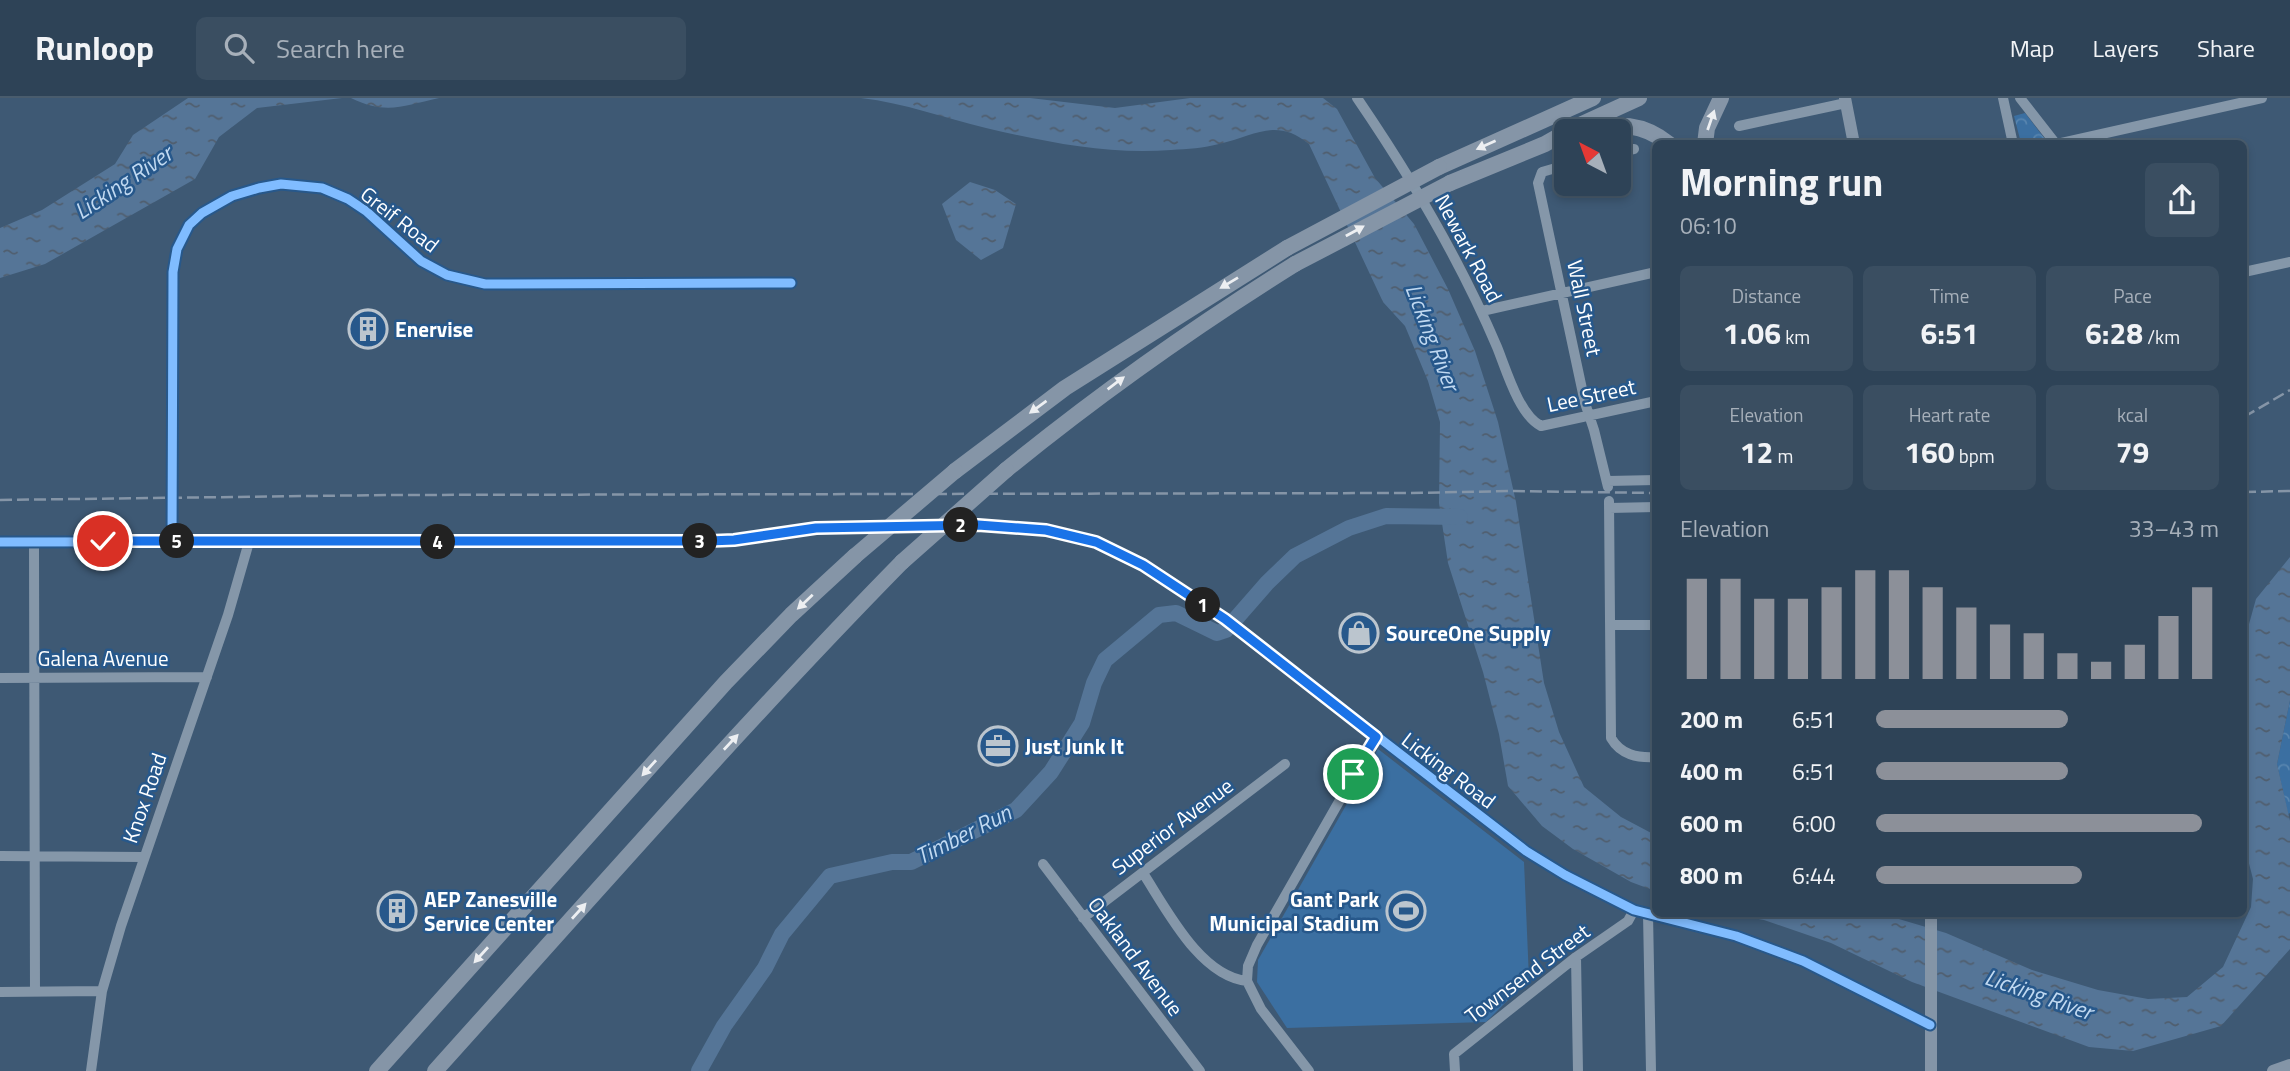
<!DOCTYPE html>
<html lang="en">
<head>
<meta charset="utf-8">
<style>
  body { margin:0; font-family:"Titillium Web",sans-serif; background:#3a4e61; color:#f1f3f6; height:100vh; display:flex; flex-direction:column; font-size:26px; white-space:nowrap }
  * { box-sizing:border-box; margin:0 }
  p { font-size:23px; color:#a7b0ba }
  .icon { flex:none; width:38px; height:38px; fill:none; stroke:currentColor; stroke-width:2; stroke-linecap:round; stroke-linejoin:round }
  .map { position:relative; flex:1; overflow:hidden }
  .side { position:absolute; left:1652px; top:42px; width:595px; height:777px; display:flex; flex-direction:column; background:#2e4357; border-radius:10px; box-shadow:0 4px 10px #0003,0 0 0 2px #495c6d }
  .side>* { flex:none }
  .needle { width:46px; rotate:319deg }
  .tools { position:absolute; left:1554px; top:21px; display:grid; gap:14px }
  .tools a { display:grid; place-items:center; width:77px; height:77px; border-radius:10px; background:#2e4357; box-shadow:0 4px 10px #0003,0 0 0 2px #495c6d; font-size:35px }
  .pin { position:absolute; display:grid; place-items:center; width:60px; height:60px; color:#fff; margin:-30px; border:4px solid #fff; border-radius:50%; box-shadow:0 2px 7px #0007 }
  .km { position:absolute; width:35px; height:35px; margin:-18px; border-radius:50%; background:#222; color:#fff; font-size:19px; line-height:35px; text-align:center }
  .round { display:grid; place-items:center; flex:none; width:74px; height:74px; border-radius:10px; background:#3a4e61 }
  .headline { display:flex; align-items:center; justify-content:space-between; height:119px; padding:0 28px }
  h1 { font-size:38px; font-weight:700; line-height:52px }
  .metrics { display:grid; grid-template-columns:repeat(3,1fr); gap:10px; height:119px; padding:7px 28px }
  .metrics div { display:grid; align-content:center; border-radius:10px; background:#3a4e61; text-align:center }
  .metrics b { font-size:30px; font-weight:700 }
  .metrics small { font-size:19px; font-weight:400 }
  .metrics p { font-size:19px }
  .chart { height:196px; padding:14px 28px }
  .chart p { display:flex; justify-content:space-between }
  .chart svg { width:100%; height:126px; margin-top:7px; stroke:#8c9099; stroke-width:6 }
  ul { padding:0 28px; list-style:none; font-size:23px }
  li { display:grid; grid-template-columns:112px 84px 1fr; align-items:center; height:52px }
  li i { height:18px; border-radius:9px; background:#8c9099 }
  header { display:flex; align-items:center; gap:42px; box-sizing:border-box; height:98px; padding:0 35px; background:#2e4357; border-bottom:2px solid #495c6d }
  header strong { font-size:33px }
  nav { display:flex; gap:38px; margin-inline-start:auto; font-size:24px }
  .search { width:490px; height:63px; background:#3a4e61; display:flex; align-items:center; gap:18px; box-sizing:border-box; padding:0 24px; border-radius:10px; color:#a7b0ba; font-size:26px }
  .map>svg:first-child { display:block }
</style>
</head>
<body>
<header>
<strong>Runloop</strong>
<div class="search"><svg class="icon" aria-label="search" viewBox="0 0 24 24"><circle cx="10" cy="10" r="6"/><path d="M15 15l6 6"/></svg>Search here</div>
<nav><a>Map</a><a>Layers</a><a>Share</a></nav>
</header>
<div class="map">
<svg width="2290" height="973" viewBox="0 0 2290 973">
  <defs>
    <pattern id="park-crowns" width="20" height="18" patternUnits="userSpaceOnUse" patternTransform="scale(1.75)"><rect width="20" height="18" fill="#3b6fa1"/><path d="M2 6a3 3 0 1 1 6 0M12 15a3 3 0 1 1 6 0" fill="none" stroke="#5885af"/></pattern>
    <pattern id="water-ripples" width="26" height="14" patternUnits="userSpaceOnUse" patternTransform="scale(1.75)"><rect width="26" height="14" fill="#557597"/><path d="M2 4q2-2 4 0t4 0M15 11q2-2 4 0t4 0" fill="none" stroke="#505e6e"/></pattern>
  </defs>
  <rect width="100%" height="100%" fill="#3e5974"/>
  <path fill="#3b6fa1" d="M1378 651 1524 764 1529 881 1486 924 1287 930 1257 884 1258 862Z"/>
  <path fill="url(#park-crowns)" d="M2025 15 2048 45H2021L2014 18Z
    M2290 602V715L2288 716 2277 666Z"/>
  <path fill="url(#water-ripples)" d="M188 0H342L257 10 219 39 195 81 45 166 0 180V130L42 112 115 66 133 37Z
    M351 0H439C403 8 386 17 351 0Z
    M861 0H1030L1115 10 1190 0H1323L1337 11 1375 80 1414 126 1448 191 1475 253 1498 324 1516 404 1544 585 1559 634 1584 689 1621 719 1655 737V793L1631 784 1573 751 1542 728 1508 688 1499 636 1483 574 1448 465 1439 405 1440 324 1428 283 1405 228 1383 204 1309 46C1276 19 1255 38 1219 46 1204 50 1187 51 1171 52 1109 57 1046 44 986 30 944 20 905 5 861 0Z
    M970 84 995 92 1016 106 1003 150 981 162 956 142 942 106Z
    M2290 459V602L2277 666 2290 723V851L2221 928 2133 953 2089 949 1912 884 1831 845 1764 822 1732 816H1882L1946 835 2032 872 2098 892 2148 901 2187 899 2223 869 2251 809 2253 781 2244 746V544L2256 501Z"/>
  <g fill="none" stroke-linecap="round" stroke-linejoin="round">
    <path stroke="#557597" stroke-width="16" d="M699 973 724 928 765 870 782 836 830 778 892 764H911L1016 712 1051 674 1082 625 1094 585 1105 562 1159 517 1176 515 1217 535 1226 532 1267 485 1295 458 1349 430 1386 418 1460 419"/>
    <path stroke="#8597a9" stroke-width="10" d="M1357 0C1411 79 1460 162 1497 249 1506 271 1519 317 1541 328L1656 303
      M2003 0 2013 46
      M2020 0 2056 46
      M1739 28 1846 5
      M2057 46 2262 0
      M1619 54 1634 51
      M1566 67 1542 74 1538 85 1585 305 1594 332 1608 389
      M2244 174 2290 164
      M1482 213 1656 174
      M1608 383 1656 382
      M1609 403 1611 640C1621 657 1637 660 1656 659
      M1609 410 1656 409
      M172 442 173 174 177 151 189 127 202 115 232 98 259 90 281 86 322 90 348 101 366 113 421 163 447 177 485 186 791 185
      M0 444 709 443 734 442 816 430 978 427 1046 432 1096 444 1143 467 1225 521 1526 753 1565 777 1634 812 1736 838 1803 863 1930 927
      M34 444 35 894
      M1611 527H1656
      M0 580 207 579
      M0 758 143 759
      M1043 766 1200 973
      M1143 775C1167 812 1200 878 1247 883L1261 911 1309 973
      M1648 816 1651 973
      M1083 820 1285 666
      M1576 859 1578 973
      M1247 883 1248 868 1257 847 1376 639
      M0 894 102 893
      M91 973 102 893 121 828 228 517 249 444
      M1455 973 1454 956 1576 859 1628 823 1634 812"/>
    <path stroke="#8495a7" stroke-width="12" d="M1845 0 1854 46
      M1931 816V973
      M2273 973 2290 967"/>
    <path stroke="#8595a7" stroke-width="16" d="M1582 26 1639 0
      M1586 33C1617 24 1643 25 1669 46
      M1705 46 1707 30 1721 0
      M1439 69 1593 0
      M1450 85 1545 46 1566 34
      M1006 372C1098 297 1194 229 1295 166
      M955 373 1065 290 1287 150
      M377 973 726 584 791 517 855 458
      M435 973C589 802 741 628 902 464"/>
    <path stroke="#8595a7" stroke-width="2.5" stroke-dasharray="12 5" stroke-linecap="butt" d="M2244 319 2290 292
      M2244 394 2290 393
      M0 402 386 397 1410 395 1514 393 1656 395"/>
    <path stroke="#8595a7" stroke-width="16" d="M1287 150 1439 69
      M1295 166 1450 85
      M855 458 955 373
      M902 464 1006 372"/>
    <g stroke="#27588b" stroke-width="13">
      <path id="cycleway" d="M172 442 173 174 177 151 189 127 202 115 232 98 259 90 281 86 322 90 348 101 366 113 421 163 447 177 485 186 791 185
        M0 444 709 443 734 442 816 430 978 427 1046 432 1096 444 1143 467 1225 521 1526 753 1565 777 1634 812 1736 838 1803 863 1930 927"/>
    </g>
    <use href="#cycleway" stroke="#80bcff" stroke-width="9"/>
  </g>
  <defs><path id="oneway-solid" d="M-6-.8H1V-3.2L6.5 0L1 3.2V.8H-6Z" transform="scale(1.75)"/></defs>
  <g fill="#edeff2">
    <use href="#oneway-solid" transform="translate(1711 22) rotate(-71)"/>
    <use href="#oneway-solid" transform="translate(1486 47) rotate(156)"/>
    <use href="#oneway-solid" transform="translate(1355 133) rotate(-29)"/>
    <use href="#oneway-solid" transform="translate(1229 185) rotate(149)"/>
    <use href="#oneway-solid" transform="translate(1116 285) rotate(-37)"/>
    <use href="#oneway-solid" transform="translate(1038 309) rotate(144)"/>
    <use href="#oneway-solid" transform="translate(805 504) rotate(137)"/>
    <use href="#oneway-solid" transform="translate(731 644) rotate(-47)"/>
    <use href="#oneway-solid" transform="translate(649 670) rotate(132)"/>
    <use href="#oneway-solid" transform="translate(579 813) rotate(-48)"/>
    <use href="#oneway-solid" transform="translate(481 857) rotate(132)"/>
  </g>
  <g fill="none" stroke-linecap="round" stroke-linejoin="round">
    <g stroke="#fff" stroke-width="14">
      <path id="route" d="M103 443H709L734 442 816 430 978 427 1046 432 1096 444 1143 467 1225 521 1376 639 1353 676"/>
    </g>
    <use href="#route" stroke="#1a73e8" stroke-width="9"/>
  </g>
  <defs>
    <g id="building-ring" transform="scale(2.0125)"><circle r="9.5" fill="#27588b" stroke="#bbc5ce" stroke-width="1.5"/><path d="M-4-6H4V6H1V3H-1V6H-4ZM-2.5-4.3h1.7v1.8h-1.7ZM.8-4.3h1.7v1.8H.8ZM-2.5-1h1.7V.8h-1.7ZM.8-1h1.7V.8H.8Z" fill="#bbc5ce"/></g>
    <g id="shop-ring" transform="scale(2.0125)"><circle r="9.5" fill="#27588b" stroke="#bbc5ce" stroke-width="1.5"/><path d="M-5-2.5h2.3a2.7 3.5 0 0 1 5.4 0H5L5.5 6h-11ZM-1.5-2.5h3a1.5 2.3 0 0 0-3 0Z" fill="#bbc5ce"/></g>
    <g id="office-ring" transform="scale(2.0125)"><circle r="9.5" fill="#27588b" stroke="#bbc5ce" stroke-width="1.5"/><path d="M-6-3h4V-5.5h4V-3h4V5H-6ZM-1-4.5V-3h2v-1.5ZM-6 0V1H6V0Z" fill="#bbc5ce"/></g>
    <g id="stadium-ring" transform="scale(2.0125)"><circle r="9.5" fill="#27588b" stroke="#bbc5ce" stroke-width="1.5"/><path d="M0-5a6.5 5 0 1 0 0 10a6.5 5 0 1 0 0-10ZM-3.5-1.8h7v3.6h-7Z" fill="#bbc5ce"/></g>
  </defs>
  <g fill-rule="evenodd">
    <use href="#building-ring" x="368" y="231"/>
    <use href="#shop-ring" x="1359" y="535"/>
    <use href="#office-ring" x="998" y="648"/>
    <use href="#building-ring" x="397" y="813"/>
    <use href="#stadium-ring" x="1406" y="813"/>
  </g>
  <g text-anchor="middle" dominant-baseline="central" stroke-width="5" stroke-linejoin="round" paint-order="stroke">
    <g font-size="21" fill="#fff" stroke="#27588b">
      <text transform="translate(400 121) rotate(38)">Greif Road</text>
      <text transform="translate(1469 150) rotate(62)">Newark Road</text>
      <text transform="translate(1585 210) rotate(78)">Wall Street</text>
      <text transform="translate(1591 297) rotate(-12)">Lee Street</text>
      <text x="103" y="560">Galena Avenue</text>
      <text transform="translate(1449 672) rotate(37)">Licking Road</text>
      <text transform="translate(144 700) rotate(-71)">Knox Road</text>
      <text transform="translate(1172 728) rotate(-37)">Superior Avenue</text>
      <text transform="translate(1136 858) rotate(53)">Oakland Avenue</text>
      <text transform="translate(1527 875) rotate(-37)">Townsend Street</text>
    </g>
    <g font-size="21" font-weight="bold" fill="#fff" stroke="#27588b" text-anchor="start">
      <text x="395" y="231">Enervise</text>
      <text x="1386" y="535">SourceOne Supply</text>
      <text x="1025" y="648">Just Junk It</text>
      <text x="424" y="801">AEP Zanesville<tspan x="424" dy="24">Service Center</tspan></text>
      <text x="1379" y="801" text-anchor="end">Gant Park<tspan x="1379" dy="24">Municipal Stadium</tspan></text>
    </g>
    <g font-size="23" font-style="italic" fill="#c1d9f1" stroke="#27588b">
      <text transform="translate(123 84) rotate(-34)">Licking River</text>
      <text transform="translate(1433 239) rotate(69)">Licking River</text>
      <text transform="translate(963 736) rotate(-27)">Timber Run</text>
      <text transform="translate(2039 896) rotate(19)">Licking River</text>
    </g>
  </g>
</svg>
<div class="tools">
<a><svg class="needle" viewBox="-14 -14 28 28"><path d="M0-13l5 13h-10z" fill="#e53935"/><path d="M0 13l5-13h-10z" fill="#a7b0ba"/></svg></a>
</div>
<div class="pin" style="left:1353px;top:676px;background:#1e9e55"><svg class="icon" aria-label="arrive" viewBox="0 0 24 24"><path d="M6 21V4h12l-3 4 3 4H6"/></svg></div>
<div class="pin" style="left:103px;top:443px;background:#d93025"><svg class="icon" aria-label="check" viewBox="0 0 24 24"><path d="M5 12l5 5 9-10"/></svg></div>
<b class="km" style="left:1203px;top:507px">1</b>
<b class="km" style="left:961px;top:427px">2</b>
<b class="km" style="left:700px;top:443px">3</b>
<b class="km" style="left:438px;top:444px">4</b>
<b class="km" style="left:177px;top:443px">5</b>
<section class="side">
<div class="headline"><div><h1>Morning run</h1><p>06:10</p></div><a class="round"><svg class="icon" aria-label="share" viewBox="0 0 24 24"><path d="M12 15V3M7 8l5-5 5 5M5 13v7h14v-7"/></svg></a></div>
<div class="metrics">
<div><p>Distance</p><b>1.06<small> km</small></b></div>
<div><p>Time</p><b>6:51</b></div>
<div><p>Pace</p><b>6:28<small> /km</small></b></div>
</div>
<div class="metrics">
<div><p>Elevation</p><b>12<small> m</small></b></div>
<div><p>Heart rate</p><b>160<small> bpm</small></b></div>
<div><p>kcal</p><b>79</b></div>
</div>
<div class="chart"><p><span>Elevation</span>33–43 m</p>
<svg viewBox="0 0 160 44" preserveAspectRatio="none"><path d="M5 44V9M15 44V9M25 44V16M35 44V16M45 44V12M55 44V6M65 44V6M75 44V12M85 44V19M95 44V25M105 44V28M115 44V35M125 44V38M135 44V32M145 44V22M155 44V12"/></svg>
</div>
<ul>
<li><b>200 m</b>6:51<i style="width:56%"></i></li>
<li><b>400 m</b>6:51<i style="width:56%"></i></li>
<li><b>600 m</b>6:00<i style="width:95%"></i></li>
<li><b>800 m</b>6:44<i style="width:60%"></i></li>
</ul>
</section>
</div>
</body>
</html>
